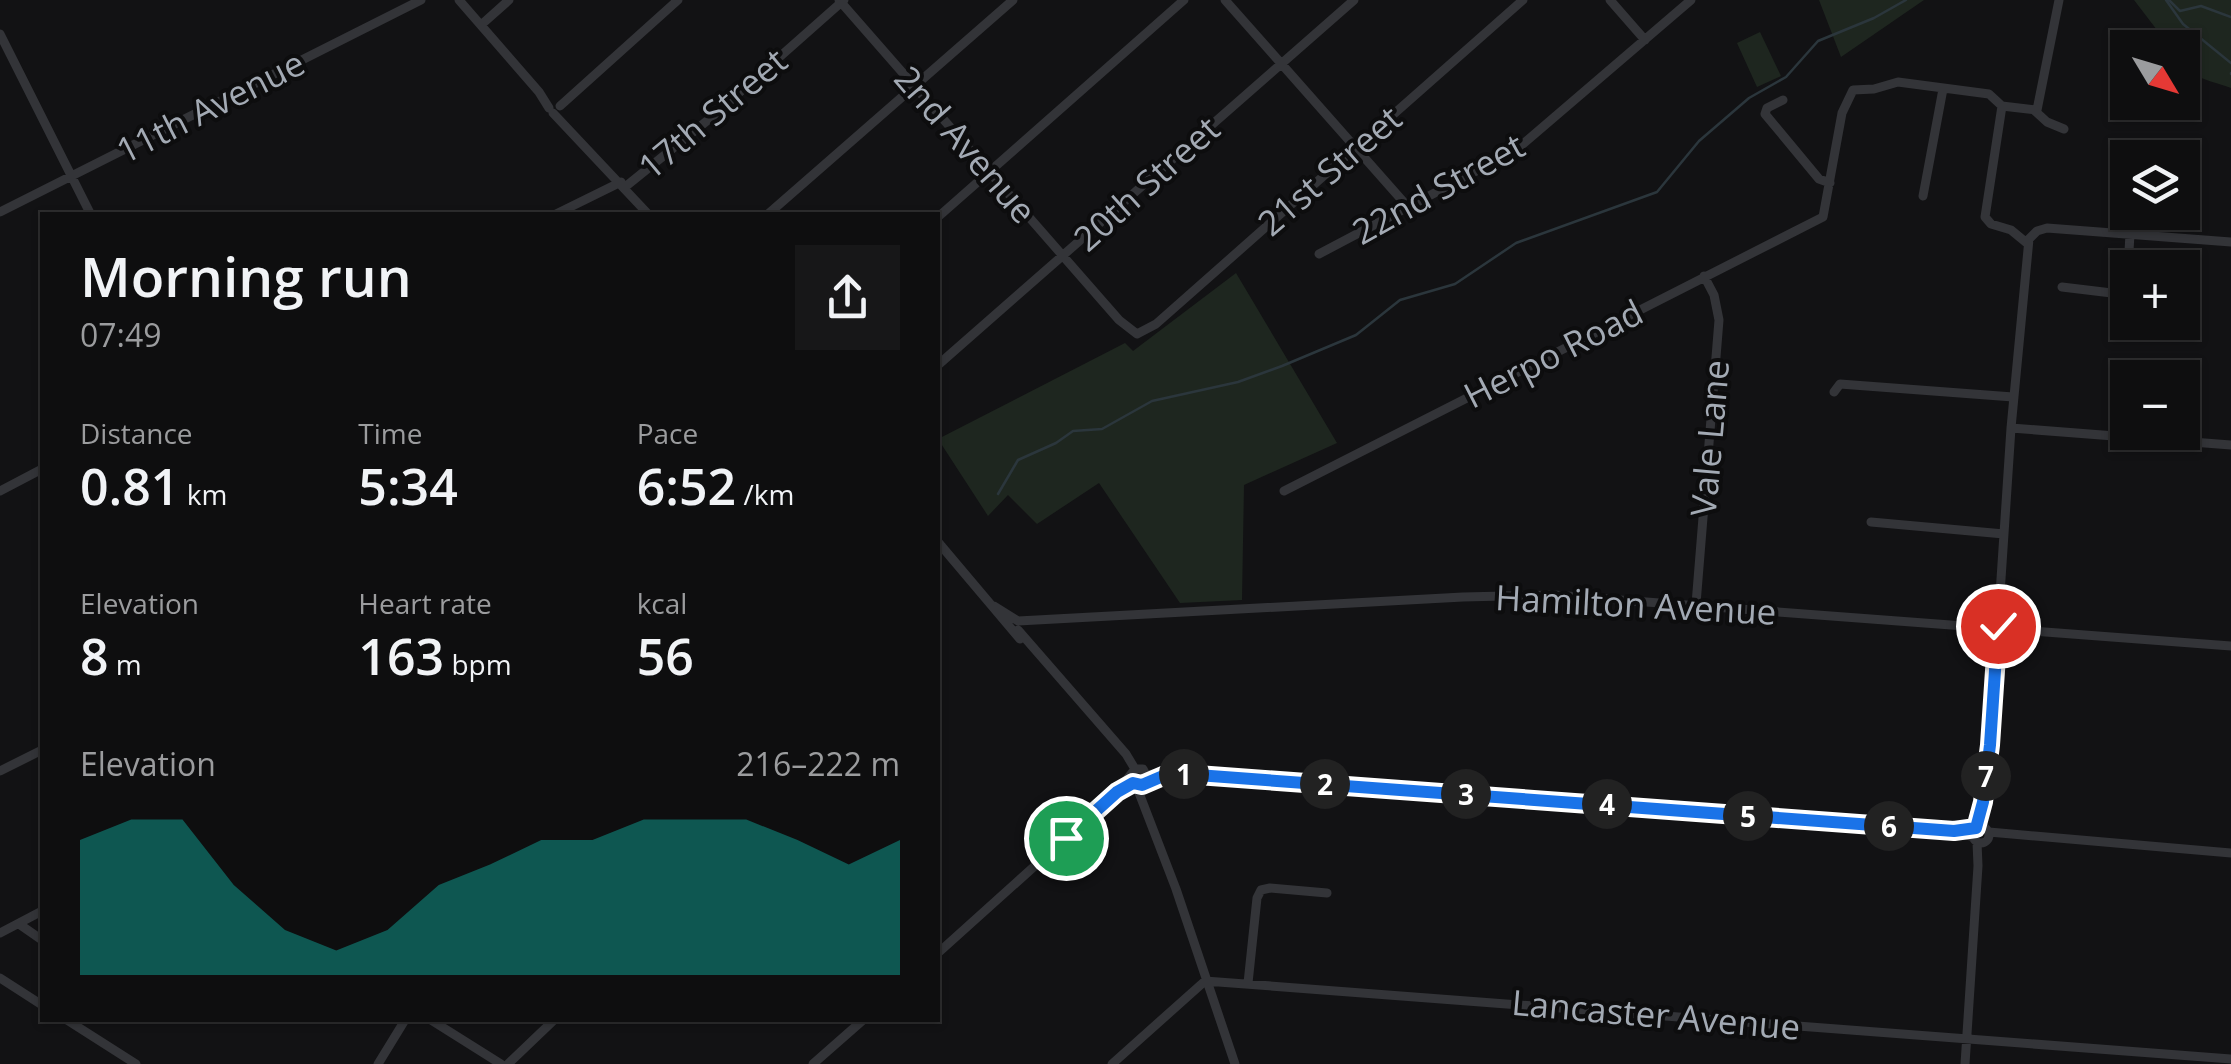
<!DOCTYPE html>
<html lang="en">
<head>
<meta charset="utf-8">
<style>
  body { margin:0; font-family:"Open Sans",sans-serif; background:#171718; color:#f1f3f6; height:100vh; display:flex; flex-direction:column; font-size:38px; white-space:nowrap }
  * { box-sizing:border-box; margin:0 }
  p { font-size:32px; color:#9b9c9e }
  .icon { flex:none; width:55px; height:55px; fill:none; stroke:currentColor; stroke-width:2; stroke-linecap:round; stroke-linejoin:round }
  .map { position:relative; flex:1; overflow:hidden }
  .sheet { position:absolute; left:40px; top:212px; width:900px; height:810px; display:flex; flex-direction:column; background:#0e0e0f; border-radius:0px; box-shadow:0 2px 8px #0004,0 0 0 2px #2e2e2f }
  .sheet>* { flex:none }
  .needle { width:65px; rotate:128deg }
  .fabs { position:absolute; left:2110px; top:30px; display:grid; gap:20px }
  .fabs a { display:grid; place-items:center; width:90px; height:90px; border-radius:0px; background:#0e0e0f; box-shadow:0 2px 8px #0004,0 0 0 2px #2e2e2f; font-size:50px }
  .pin { position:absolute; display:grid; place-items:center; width:85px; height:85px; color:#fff; margin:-42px; border:5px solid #fff; border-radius:50%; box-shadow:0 2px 10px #0007 }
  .km { position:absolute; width:50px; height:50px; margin:-25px; border-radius:50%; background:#222; color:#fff; font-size:28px; line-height:50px; text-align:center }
  .round { display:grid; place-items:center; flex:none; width:105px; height:105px; border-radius:0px; background:#171718 }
  .head { display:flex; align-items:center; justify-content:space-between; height:170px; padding:0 40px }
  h1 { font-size:55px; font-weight:600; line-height:75px }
  .figures { display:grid; grid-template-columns:repeat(3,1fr); gap:15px; height:170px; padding:10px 40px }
  .figures div { display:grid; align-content:center }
  .figures b { font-size:50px; font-weight:600 }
  .figures small { font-size:28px; font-weight:400 }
  .figures p { font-size:28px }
  .chart { height:280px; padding:20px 40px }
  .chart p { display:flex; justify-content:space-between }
  .chart svg { width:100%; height:180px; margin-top:10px; fill:#0f766e; opacity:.7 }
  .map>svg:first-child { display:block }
</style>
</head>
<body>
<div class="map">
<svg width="2231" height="1064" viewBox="0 0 2231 1064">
  <rect width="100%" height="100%" fill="#121214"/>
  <path fill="#1e261f" d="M1819 0H1924L1841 57Z
    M2134 0H2231V88C2205 78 2182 79 2182 48L2170 47Z
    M1760 32 1781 76 1757 87 1737 43Z
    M1236 273 1337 443 1244 485 1242 600 1180 603 1099 483 1037 524 1008 495 988 516 938 439 1125 343 1133 351Z"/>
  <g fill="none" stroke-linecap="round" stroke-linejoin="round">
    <path stroke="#2b363c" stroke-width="2.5" d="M2166 0 2183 24 2231 63
      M2169 0 2180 11 2201 6 2231 17
      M2231 73V74
      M998 494 1018 460 1056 443 1073 431 1102 429 1152 401 1238 382 1282 366 1356 335 1400 300 1455 284 1516 243 1657 192 1699 141 1749 98 1786 77 1818 41 1874 18 1906 0"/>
    <path stroke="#333438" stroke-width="9" d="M459 0 539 92 549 108
      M839 0 1119 320 1137 334 1156 324 1523 0
      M1225 0 1408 207
      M1610 0 1645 40
      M481 25 509 0
      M0 34 91 215
      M1783 100 1767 108 1765 114 1819 179 1830 183
      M560 106 678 0
      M2002 106 1985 217 1991 224 2011 230 2028 244
      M2035 111 2047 122 2064 129
      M553 113 649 215
      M625 187 713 116 844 0
      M1923 196 1943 89
      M0 212 421 0
      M554 215 621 182
      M767 215 1013 0
      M938 217 1184 0
      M1319 254 1516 150 1691 0
      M2128 268 2130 234
      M2062 287 2120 294 2126 289 2128 268
      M938 365 1354 0
      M1834 392 1840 384 2013 397
      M2011 428 2231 445
      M0 491 42 469
      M1284 491 1823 217 1842 113 1853 90 1874 89 1898 82 1989 94 2002 106 2037 110 2059 0
      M1871 522 2004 534
      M938 542 1020 639
      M1696 604 1719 320 1714 295 1704 276
      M994 606 1018 621 1463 597 1553 595 2231 646
      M1018 630 1126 754 1135 769
      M0 771 42 750
      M1147 775 1167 772 1954 831 1973 837
      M1136 785 1176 889 1235 1064
      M1973 835a8 8 0 1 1 16 0a8 8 0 1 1-16 0Z
      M1979 827 1990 745 2011 428 2029 239 2037 231 2047 228 2231 242
      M1989 832 2231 853
      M19 924 42 940
      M0 933 42 911
      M938 953 1117 792 1135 769H1143L1147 777 1138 785 1133 783 1131 775
      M0 978 42 1005
      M1248 983 1257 898 1261 890 1270 888 1327 893
      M67 1020 136 1064
      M431 1020 501 1064
      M378 1064 405 1020
      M508 1064 554 1020
      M813 1064 863 1020
      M1112 1064 1205 981 2231 1059
      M1965 1064 1978 866 1977 842"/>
  </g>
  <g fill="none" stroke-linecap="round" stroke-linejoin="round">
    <g stroke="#fff" stroke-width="20">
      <path id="route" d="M1066 838 1117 792 1133 783 1142 785 1170 773 1954 831 1976 828 1983 802 1990 745 1998 626"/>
    </g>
    <use href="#route" stroke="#1a73e8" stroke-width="12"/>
  </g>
  <g text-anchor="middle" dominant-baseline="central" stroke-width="8" stroke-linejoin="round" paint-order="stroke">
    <g font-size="35" fill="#a3aab4" stroke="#0d0d0e">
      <text transform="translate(210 106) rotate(-27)">11th Avenue</text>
      <text transform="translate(712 113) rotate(-40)">17th Street</text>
      <text transform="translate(966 144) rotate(49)">2nd Avenue</text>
      <text transform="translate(1329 170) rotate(-41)">21st Street</text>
      <text transform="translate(1146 183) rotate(-42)">20th Street</text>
      <text transform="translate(1438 188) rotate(-29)">22nd Street</text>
      <text transform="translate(1553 353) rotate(-27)">Herpo Road</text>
      <text transform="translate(1709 438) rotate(-85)">Vale Lane</text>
      <text transform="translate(1636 604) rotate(3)">Hamilton Avenue</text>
      <text transform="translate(1656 1014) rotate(5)">Lancaster Avenue</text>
    </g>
  </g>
</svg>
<div class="fabs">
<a><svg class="needle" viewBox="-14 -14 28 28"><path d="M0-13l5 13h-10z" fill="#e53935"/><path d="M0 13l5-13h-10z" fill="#9b9c9e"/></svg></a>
<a><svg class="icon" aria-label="layers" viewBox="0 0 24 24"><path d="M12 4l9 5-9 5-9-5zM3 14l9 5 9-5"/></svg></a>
<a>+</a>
<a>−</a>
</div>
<div class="pin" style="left:1066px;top:838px;background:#1e9e55"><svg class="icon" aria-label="arrive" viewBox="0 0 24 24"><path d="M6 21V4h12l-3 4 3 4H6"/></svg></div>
<div class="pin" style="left:1998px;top:626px;background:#d93025"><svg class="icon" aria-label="check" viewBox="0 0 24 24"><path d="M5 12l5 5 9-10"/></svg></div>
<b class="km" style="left:1184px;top:774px">1</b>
<b class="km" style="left:1325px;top:784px">2</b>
<b class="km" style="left:1466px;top:794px">3</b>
<b class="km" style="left:1607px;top:804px">4</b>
<b class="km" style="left:1748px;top:816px">5</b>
<b class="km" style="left:1889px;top:826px">6</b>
<b class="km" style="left:1986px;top:776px">7</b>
<section class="sheet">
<div class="head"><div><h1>Morning run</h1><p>07:49</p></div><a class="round"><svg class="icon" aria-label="share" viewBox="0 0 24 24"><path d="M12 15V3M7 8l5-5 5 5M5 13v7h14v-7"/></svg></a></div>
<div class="figures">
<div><p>Distance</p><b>0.81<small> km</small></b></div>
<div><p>Time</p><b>5:34</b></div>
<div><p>Pace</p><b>6:52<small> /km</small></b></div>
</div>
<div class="figures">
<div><p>Elevation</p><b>8<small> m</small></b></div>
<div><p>Heart rate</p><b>163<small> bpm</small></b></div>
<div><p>kcal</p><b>56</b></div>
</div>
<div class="chart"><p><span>Elevation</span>216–222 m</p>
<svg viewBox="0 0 160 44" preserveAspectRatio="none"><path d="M0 44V11L10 6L20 6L30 22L40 33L50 38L60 33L70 22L80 17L90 11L100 11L110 6L120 6L130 6L140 11L150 17L160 11V44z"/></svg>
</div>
</section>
</div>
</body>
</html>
